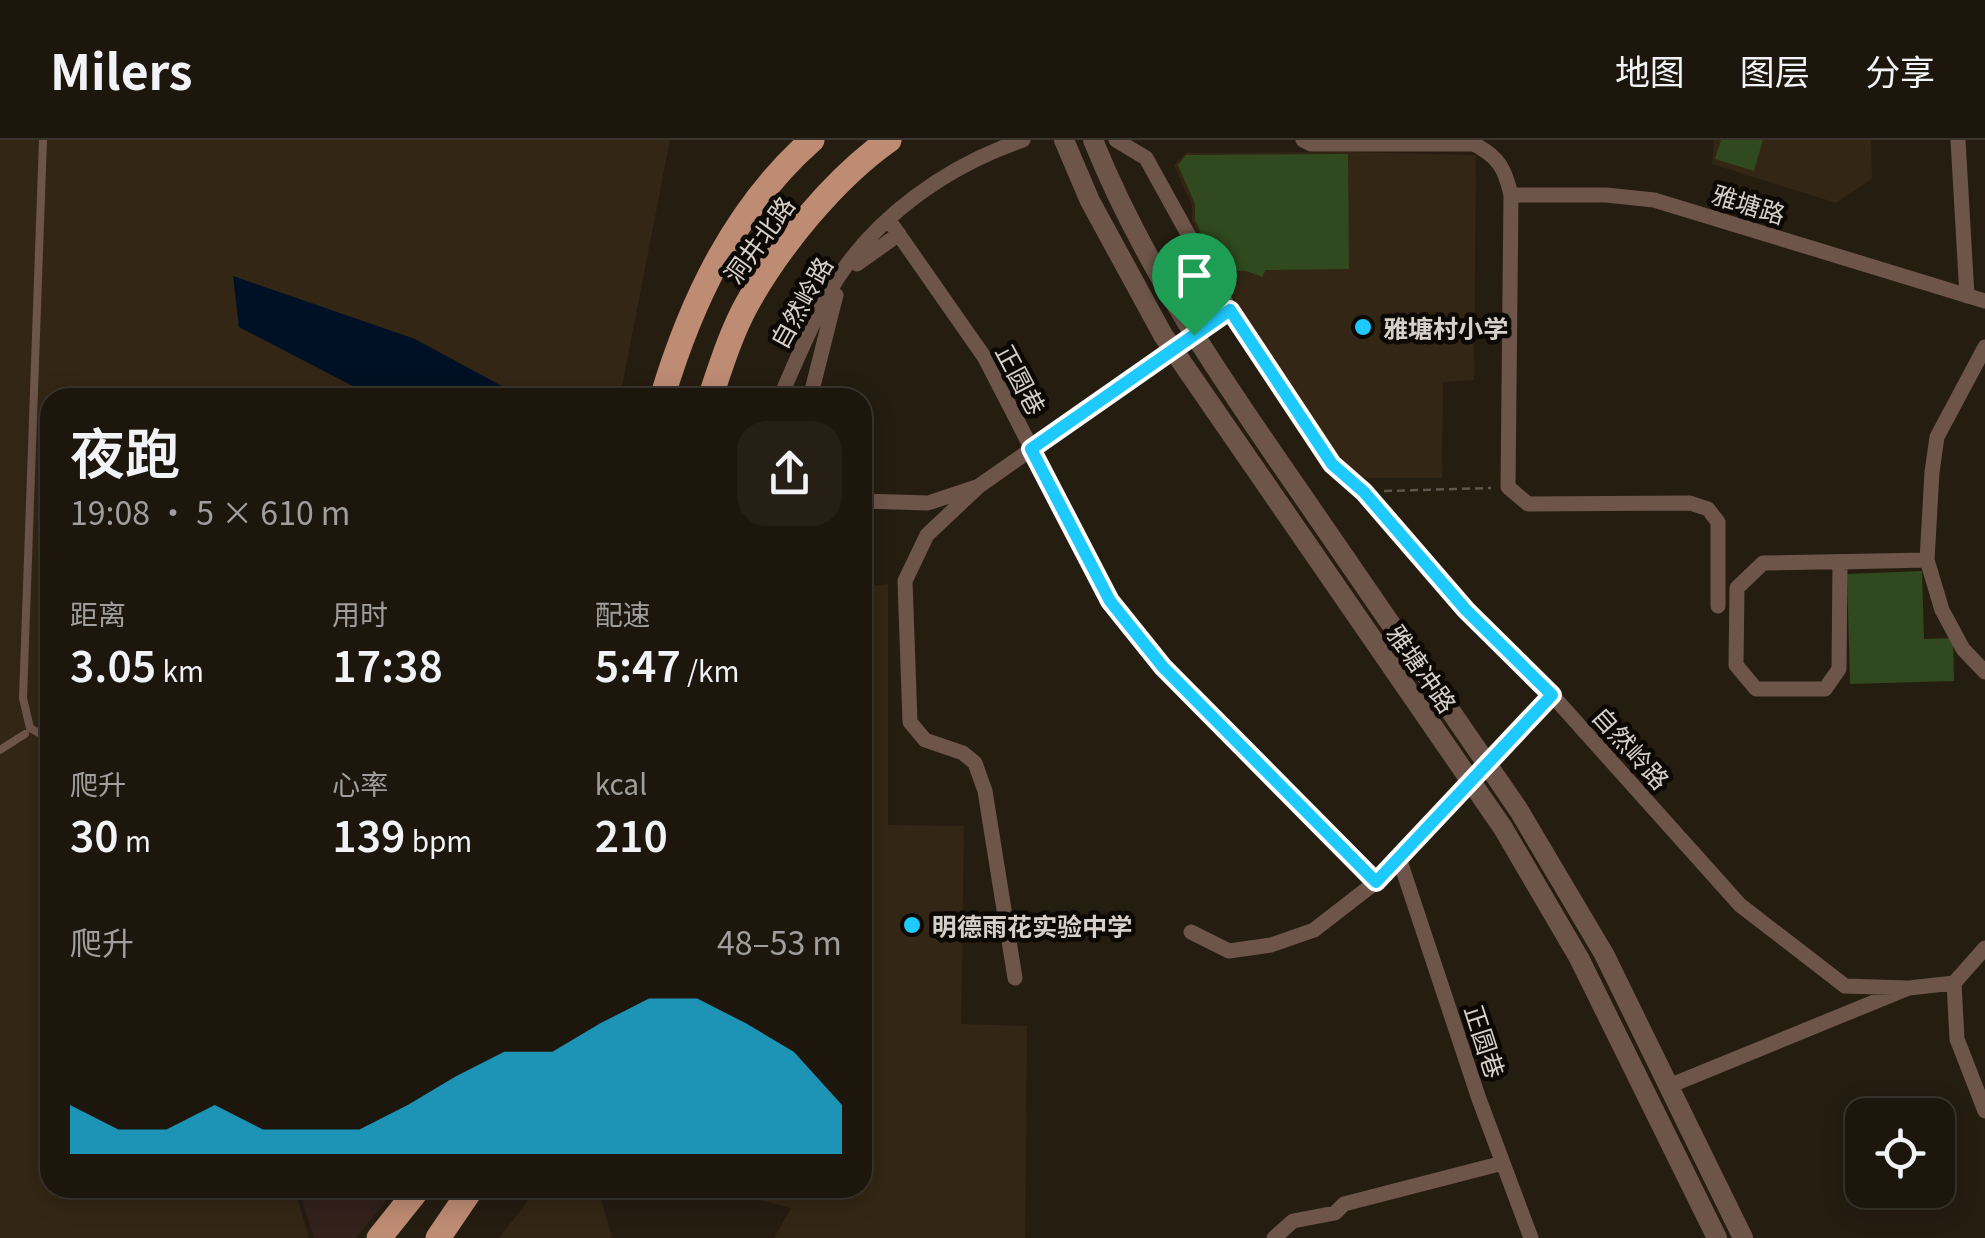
<!DOCTYPE html>
<html lang="zh">
<head>
<meta charset="utf-8">
<style>
  body { margin:0; font-family:Georgia,"Noto Sans SC",serif; background:#251f16; color:#f1f3f6; height:100vh; display:flex; flex-direction:column; font-size:38px; white-space:nowrap }
  * { box-sizing:border-box; margin:0 }
  p { font-size:32px; color:#a09f9d }
  .icon { flex:none; width:55px; height:55px; fill:none; stroke:currentColor; stroke-width:2; stroke-linecap:round; stroke-linejoin:round }
  .map { position:relative; flex:1; overflow:hidden }
  .panel { position:absolute; left:40px; top:248px; width:832px; height:810px; display:flex; flex-direction:column; background:#1c160d; border-radius:30px; box-shadow:0 5px 25px #0003,0 0 0 2px #3a352e }
  .panel>* { flex:none }
  .tools { position:absolute; left:1845px; top:958px; display:grid; gap:20px }
  .tools a { display:grid; place-items:center; width:110px; height:110px; border-radius:20px; background:#1c160d; box-shadow:0 5px 25px #0003,0 0 0 2px #3a352e; font-size:50px }
  .pin { position:absolute; display:grid; place-items:center; width:85px; height:85px; color:#fff; margin:-102px -42px; border-radius:50% 50% 50% 0; rotate:-45deg; box-shadow:0 0 10px #0007 }
  .pin .icon { rotate:45deg }
  .round { display:grid; place-items:center; flex:none; width:105px; height:105px; border-radius:30px; background:#251f16 }
  .headline { display:flex; align-items:center; justify-content:space-between; height:170px; padding:0 30px }
  h1 { font-size:55px; font-weight:600; line-height:75px }
  .stats { display:grid; grid-template-columns:repeat(3,1fr); gap:15px; height:170px; padding:10px 30px }
  .stats div { display:grid; align-content:center }
  .stats b { font-size:42px; font-weight:600 }
  .stats small { font-size:28px; font-weight:400 }
  .stats p { font-size:28px }
  .chart { height:280px; padding:20px 30px }
  .chart p { display:flex; justify-content:space-between }
  .chart svg { width:100%; height:180px; margin-top:10px; fill:#1ec9fd; opacity:.7 }
  header { display:flex; align-items:center; gap:60px; box-sizing:border-box; height:140px; padding:0 50px; background:#1c160d; border-bottom:2px solid #3a352e }
  header strong { font-size:48px }
  nav { display:flex; gap:55px; margin-inline-start:auto; font-size:35px }
  .map>svg:first-child { display:block }
</style>
</head>
<body>
<header>
<strong>Milers</strong>
<nav><a>地图</a><a>图层</a><a>分享</a></nav>
</header>
<div class="map">
<svg width="1985" height="1098" viewBox="0 0 1985 1098">
  <rect width="100%" height="100%" fill="#261d11"/>
  <path fill="#332614" d="M0 0H670L620 257 50 258V1048H294L309 1098H0Z
    M1714 0H1871L1872 39 1836 63 1712 24Z
    M1347 12 1476 15 1474 240 1443 242 1442 338H1352L1316 292 1219 134 1223 128 1213 127 1192 81V65L1174 25 1186 13Z
    M888 444V685L964 686 961 884 1027 886 1025 1098H774L791 1068 736 1054 729 1048H862V447Z
    M538 1048H598L612 1098H499Z"/>
  <path fill="#33211c" d="M298 1048H396L356 1098H314Z"/>
  <path fill="#30491e" d="M1721 0H1763L1754 31 1715 19Z
    M1348 14 1349 129 1266 130 1262 137 1246 131H1225L1226 125 1215 124 1195 80V64L1178 25 1186 15Z
    M1922 431 1924 499 1953 498 1954 541 1850 544 1847 434Z"/>
  <path fill="#001125" d="M233 136 415 199 522 257H374L239 187Z"/>
  <g fill="none" stroke-linecap="round" stroke-linejoin="round">
    <path stroke="#5f574d" stroke-width="2.5" stroke-dasharray="8 5" stroke-linecap="butt" d="M1384 351 1491 348"/>
    <path stroke="#6e554a" stroke-width="8" d="M43 0 23 558 30 588 50 599
      M0 610 25 594"/>
    <path stroke="#6e554a" stroke-width="15" d="M1116 0 1146 18 1230 170 1332 324 1365 352 1466 470 1552 555 1740 765 1845 846 1909 848 1954 843 1957 899 1985 971
      M1303 0 1311 4H1474C1499 17 1505 29 1511 55L1508 347 1528 364 1690 363 1708 369 1718 382V466
      M1958 0 1967 156
      M1511 55H1606L1654 60 1985 161
      M888 79 985 218 1110 461 1163 527 1376 742
      M857 124 899 94
      M1985 207 1937 297 1932 332 1927 420 1942 470 1963 509 1985 532
      M780 258C796 221 812 182 832 147 874 77 947 26 1023 0
      M810 258 836 155
      M979 346 1230 170
      M862 361 928 363 979 346 927 395 905 441 910 582 925 600 963 613 975 623 985 651 1015 838
      M1927 420 1763 423 1737 448 1736 525 1756 549H1825L1839 529 1840 422 1927 420
      M1399 718 1479 959 1531 1098
      M1191 792 1229 811 1271 805 1314 790 1376 742 1552 555
      M1954 843 1985 808
      M1669 946 1906 849
      M1274 1098 1293 1081 1335 1073 1344 1064 1503 1023"/>
    <path stroke="#6e554a" stroke-width="20" d="M1064 0 1090 61 1163 195 1503 688 1579 818 1717 1098
      M1093 0C1145 129 1223 241 1302 355 1374 460 1446 565 1518 669L1604 814 1743 1098"/>
    <path stroke="#be8b73" stroke-width="25" d="M662 258C691 161 735 68 812 0
      M710 258C721 226 731 193 747 164 779 106 835 38 889 0
      M379 1098 419 1048
      M438 1098 472 1048"/>
  </g>
  <g fill="none" stroke-linecap="round" stroke-linejoin="round">
    <g stroke="#fff" stroke-width="20">
      <path id="route" d="M1230 170 1332 324 1364 352 1466 470 1552 555 1376 742 1163 527 1110 461 1031 309Z"/>
    </g>
    <use href="#route" stroke="#1ec9fd" stroke-width="12"/>
  </g>
  <g fill="#1ec9fd" stroke="#0c0804" stroke-width="4">
    <circle cx="1363" cy="187" r="10"/>
    <circle cx="912" cy="785" r="10"/>
  </g>
  <g text-anchor="middle" dominant-baseline="central" stroke-width="9" stroke-linejoin="round" paint-order="stroke">
    <g font-size="25" fill="#d7d0c9" stroke="#0c0804">
      <text transform="translate(1749 63) rotate(17)">雅塘路</text>
      <text transform="translate(758 99) rotate(-54)">洞井北路</text>
      <text transform="translate(800 162) rotate(-61)">自然岭路</text>
      <text transform="translate(1022 239) rotate(62)">正圆巷</text>
      <text transform="translate(1423 528) rotate(55)">雅塘冲路</text>
      <text transform="translate(1632 607) rotate(48)">自然岭路</text>
      <text transform="translate(1486 901) rotate(72)">正圆巷</text>
    </g>
    <g font-size="25" font-weight="bold" fill="#d7d0c9" stroke="#0c0804" text-anchor="start">
      <text x="1383" y="187">雅塘村小学</text>
      <text x="932" y="785">明德雨花实验中学</text>
    </g>
  </g>
</svg>
<div class="tools">
<a><svg class="icon" aria-label="locate" viewBox="0 0 24 24"><circle cx="12" cy="12" r="6"/><path d="M12 2v4M12 18v4M2 12h4M18 12h4"/></svg></a>
</div>
<div class="pin" style="left:1194px;top:195px;background:#1e9e55"><svg class="icon" aria-label="arrive" viewBox="0 0 24 24"><path d="M6 21V4h12l-3 4 3 4H6"/></svg></div>
<section class="panel">
<div class="headline"><div><h1>夜跑</h1><p>19:08 · 5 × 610 m</p></div><a class="round"><svg class="icon" aria-label="share" viewBox="0 0 24 24"><path d="M12 15V3M7 8l5-5 5 5M5 13v7h14v-7"/></svg></a></div>
<div class="stats">
<div><p>距离</p><b>3.05<small> km</small></b></div>
<div><p>用时</p><b>17:38</b></div>
<div><p>配速</p><b>5:47<small> /km</small></b></div>
</div>
<div class="stats">
<div><p>爬升</p><b>30<small> m</small></b></div>
<div><p>心率</p><b>139<small> bpm</small></b></div>
<div><p>kcal</p><b>210</b></div>
</div>
<div class="chart"><p><span>爬升</span>48–53 m</p>
<svg viewBox="0 0 160 44" preserveAspectRatio="none"><path d="M0 44V32L10 38L20 38L30 32L40 38L50 38L60 38L70 32L80 25L90 19L100 19L110 12L120 6L130 6L140 12L150 19L160 32V44z"/></svg>
</div>
</section>
</div>
</body>
</html>
